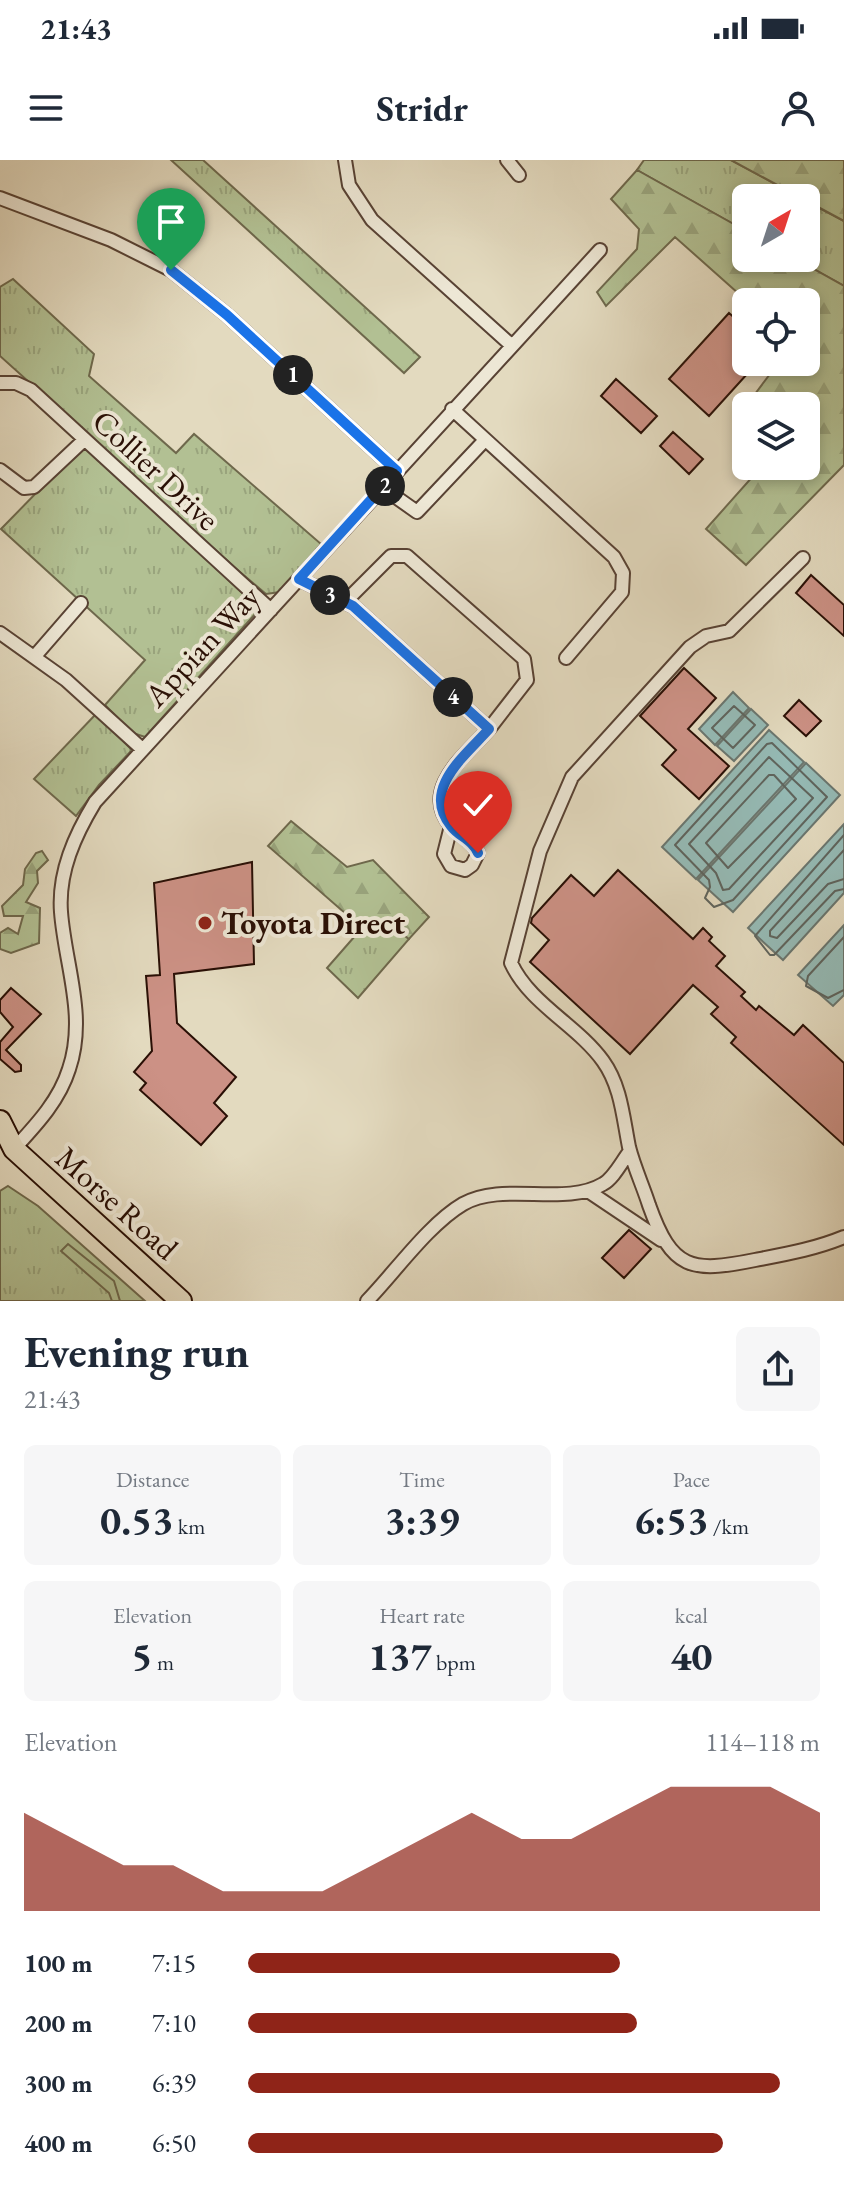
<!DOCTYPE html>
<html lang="en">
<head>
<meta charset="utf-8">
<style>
  body { margin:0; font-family:"EB Garamond",serif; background:#f6f6f7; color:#1f2937; height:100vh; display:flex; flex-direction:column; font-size:30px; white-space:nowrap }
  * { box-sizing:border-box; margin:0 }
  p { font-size:26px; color:#747a83 }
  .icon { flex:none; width:44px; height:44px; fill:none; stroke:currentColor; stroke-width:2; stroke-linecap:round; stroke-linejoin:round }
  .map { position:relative; height:1141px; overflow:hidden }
  .panel { display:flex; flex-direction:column; background:#fff; flex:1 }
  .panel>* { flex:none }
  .needle { width:52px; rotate:39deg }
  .controls { position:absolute; left:732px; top:24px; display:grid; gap:16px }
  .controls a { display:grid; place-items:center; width:88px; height:88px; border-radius:12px; background:#fff; box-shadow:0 4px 12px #0003; font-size:40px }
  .pin { position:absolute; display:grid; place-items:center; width:68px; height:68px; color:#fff; margin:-82px -34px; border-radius:50% 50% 50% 0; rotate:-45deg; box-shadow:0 0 8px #0007 }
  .pin .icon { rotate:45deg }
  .km { position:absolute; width:40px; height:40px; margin:-20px; border-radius:50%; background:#222; color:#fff; font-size:22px; line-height:40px; text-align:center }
  .round { display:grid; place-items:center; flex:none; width:84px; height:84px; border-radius:12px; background:#f6f6f7 }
  .summary { display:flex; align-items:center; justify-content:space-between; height:136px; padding:0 24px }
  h1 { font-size:44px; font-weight:700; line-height:60px }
  .stats { display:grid; grid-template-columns:repeat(3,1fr); gap:12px; height:136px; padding:8px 24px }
  .stats div { display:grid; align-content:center; border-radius:12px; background:#f6f6f7; text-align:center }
  .stats b { font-size:40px; font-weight:700 }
  .stats small { font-size:22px; font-weight:400 }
  .stats p { font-size:22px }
  .chart { height:224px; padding:16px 24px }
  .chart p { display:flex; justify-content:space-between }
  .chart svg { width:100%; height:144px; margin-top:8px; fill:#8f2418; opacity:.7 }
  ul { padding:0 24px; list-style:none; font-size:26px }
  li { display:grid; grid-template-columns:128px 96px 1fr; align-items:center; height:60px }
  li i { height:20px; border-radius:10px; background:#8f2418 }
  .status { display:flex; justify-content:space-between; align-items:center; height:56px; padding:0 40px; background:#fff; direction:ltr }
  .status svg { height:22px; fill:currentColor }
  header { display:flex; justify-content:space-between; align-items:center; height:104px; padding:0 24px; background:#fff; font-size:36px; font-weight:700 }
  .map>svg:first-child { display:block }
</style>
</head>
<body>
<div class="status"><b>21:43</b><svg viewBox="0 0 49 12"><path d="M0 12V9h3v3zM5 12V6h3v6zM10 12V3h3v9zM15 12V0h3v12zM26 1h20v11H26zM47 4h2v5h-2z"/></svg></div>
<header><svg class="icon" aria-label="menu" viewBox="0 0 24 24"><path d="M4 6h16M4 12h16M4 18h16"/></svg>Stridr<svg class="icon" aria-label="person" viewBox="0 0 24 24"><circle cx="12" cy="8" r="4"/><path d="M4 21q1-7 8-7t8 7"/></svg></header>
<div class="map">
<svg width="844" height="1141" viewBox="0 0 844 1141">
  <defs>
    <pattern id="grass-tufts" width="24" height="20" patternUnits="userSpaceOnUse" patternTransform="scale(2)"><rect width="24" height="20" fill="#b2c093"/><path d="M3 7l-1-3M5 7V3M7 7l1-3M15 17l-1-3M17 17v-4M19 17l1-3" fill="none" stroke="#99a47d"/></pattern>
    <pattern id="forest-firs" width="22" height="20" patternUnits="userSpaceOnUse" patternTransform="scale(2)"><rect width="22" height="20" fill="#b2c093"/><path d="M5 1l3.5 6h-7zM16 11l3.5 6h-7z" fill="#99a47d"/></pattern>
  </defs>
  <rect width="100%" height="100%" fill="#e3dabf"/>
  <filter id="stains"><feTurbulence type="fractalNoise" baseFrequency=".0025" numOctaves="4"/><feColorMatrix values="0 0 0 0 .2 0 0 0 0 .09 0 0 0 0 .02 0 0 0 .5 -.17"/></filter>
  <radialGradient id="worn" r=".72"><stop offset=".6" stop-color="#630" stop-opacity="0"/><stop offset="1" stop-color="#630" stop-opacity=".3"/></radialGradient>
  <path fill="url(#grass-tufts)" stroke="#6e684c" stroke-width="2" d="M171 0H203L420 197 404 213Z
    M644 0H731L801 38H746V71L637 10Z
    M806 41 844 61V126L794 98H806Z
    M13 119 94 194 89 216 176 293 194 274 321 384 280 432 266 434 240 412 0 196V127Z
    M84 284 255 445 257 452 145 577 133 573 105 545 145 500 1 369Z
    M96 554 132 590 99 625 76 656 34 619Z
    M387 762 409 779 358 838 327 808 362 768Z
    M8 1026 38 1046 145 1141H0V1031Z"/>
  <path fill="url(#forest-firs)" stroke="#6e684c" stroke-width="2" d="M731 0H844V61Z
    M637 10 746 71V98H794L844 126V305L746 405 706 369 762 306H806V246H756L752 238 779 202H806V142H748L675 77 606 146 597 132 637 89 639 69 611 39Z
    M291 661 347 707 373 700 429 757 409 779 387 762 362 768 268 686Z
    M42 691 48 700 37 711 38 723 26 742 40 748 39 783 11 793 0 789V773L8 768 18 774 23 756H4L2 746 23 725 25 709 36 693Z
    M68 1084 114 1121 120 1141H112L109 1133 61 1091Z"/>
  <path fill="#95bab5" stroke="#6a766f" stroke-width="2" d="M733 532 749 548 715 585 699 569Z
    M751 549 768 565 734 601 717 586Z
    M769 570 804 602 696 719 662 687Z
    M806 603 840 635 733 752 698 720Z
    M844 664V733L783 800 748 768Z
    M844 765V835L833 846 798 815Z"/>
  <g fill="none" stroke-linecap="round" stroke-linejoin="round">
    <path stroke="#5f645d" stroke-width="2" d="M734 546 755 565 733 588 712 568Z
      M772 583 827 637 733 740 714 747 705 738 710 727 709 720 675 685 767 584Z
      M769 597 813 638 729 729 723 730 716 713 689 684Z
      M769 615H774L796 639 728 708 706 683Z
      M844 675 755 776 770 795H774L835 731 844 729
      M844 690 770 771V776L777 778 828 724 844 719
      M844 777 808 816 806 826 828 838 844 830"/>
  </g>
  <path fill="#cc9185" stroke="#290f05" stroke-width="2" d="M729 153 746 168V202H758L709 256 669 219Z
    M616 219 657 256 641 273 601 236Z
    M673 272 703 299 689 314 660 286Z
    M811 415 844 445V476L796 433Z
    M684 508 716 538 688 569 729 606 699 639 662 605 676 590 640 556Z
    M799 540 821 561 806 576 784 556Z
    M486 641a12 12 0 1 1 24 0a12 12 0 1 1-24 0Z
    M252 702 254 804 174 814 177 863 236 917 214 943 227 956 201 985 140 930 146 923 134 912 152 891 146 816 160 815 154 723Z
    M618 710 693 779 703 768 712 777 709 781 725 796 716 806 745 832 741 836 756 850 759 846 794 875 803 865 844 903V985L731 883 736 877 711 854 718 847 693 825 630 894 530 802 549 780 531 763 532 758 571 715 594 736Z
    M11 828 41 854 6 890 21 905V911L15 912 0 899V882L13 867 0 852V840Z
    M629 1070 651 1089 624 1118 602 1098Z"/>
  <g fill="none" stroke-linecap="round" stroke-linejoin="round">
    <g stroke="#584234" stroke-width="16">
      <path id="street" d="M345 0 349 25 372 60 510 184
        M507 0 519 15
        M0 38 111 80 171 110 227 155 397 311
        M0 223H16L31 230 271 450
        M452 249 614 397 623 413 622 432 566 498
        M0 310 24 328 34 327 84 280
        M383 328 417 352 484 281
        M803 398 729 471 706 476 690 487 572 617 540 691 511 803C530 844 577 865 603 901 621 926 623 957 629 987 634 1007 643 1026 649 1045 672 1110 691 1113 755 1100 786 1094 815 1089 844 1077
        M299 419 353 446 489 569C465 596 420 629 451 666 460 677 472 679 478 693L472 705 465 710 451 706 444 694 451 666
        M345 442 391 396H407L524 499 527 520 489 569
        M0 473 66 520 141 588
        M35 496 81 443
        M14 989C36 965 59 941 69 909 87 856 65 805 61 752 58 712 75 675 95 642L600 90
        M588 1031 661 1080
        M367 1141C395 1112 429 1064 463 1044 503 1021 565 1047 603 1024 614 1018 622 1001 630 991"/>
    </g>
    <g stroke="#290f05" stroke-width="24">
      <path id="primary" d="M0 961 14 989 181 1141"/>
    </g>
    <use href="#street" stroke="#ede7d5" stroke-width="12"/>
    <use href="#primary" stroke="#e3dabf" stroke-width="20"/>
  </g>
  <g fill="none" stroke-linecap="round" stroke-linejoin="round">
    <g stroke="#fff" stroke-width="16">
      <path id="route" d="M171 110 227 155 397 311 299 419 353 446 489 569C465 596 421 629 451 666 459 677 472 679 478 693"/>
    </g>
    <use href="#route" stroke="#1a73e8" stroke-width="10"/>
  </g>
  <circle fill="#8f2418" stroke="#ede7d5" stroke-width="3" cx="205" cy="763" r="8"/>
  <g text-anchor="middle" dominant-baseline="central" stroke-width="8" stroke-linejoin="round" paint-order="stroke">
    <g font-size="32" fill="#290f05" stroke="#ede7d5">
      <text transform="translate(156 310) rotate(43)">Collier Drive</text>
      <text transform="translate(202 486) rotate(-47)">Appian Way</text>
      <text transform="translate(117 1043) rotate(42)">Morse Road</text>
    </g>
    <g font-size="32" font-weight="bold" fill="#290f05" stroke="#ede7d5" text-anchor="start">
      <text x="221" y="763">Toyota Direct</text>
    </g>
  </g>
  <rect width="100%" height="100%" filter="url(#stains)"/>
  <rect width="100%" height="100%" fill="url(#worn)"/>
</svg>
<div class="controls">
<a><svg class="needle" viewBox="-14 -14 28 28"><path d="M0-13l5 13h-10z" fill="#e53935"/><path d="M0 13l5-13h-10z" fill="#747a83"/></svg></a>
<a><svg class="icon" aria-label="locate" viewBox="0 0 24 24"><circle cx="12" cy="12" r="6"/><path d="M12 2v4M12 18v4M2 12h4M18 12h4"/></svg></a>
<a><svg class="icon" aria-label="layers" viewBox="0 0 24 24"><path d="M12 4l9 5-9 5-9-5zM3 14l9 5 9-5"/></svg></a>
</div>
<div class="pin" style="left:171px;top:110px;background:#1e9e55"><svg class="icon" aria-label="arrive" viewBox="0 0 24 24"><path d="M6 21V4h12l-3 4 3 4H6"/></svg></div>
<div class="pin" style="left:478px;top:693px;background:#d93025"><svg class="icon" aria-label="check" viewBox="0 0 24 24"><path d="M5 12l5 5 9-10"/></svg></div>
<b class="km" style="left:293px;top:215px">1</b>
<b class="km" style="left:385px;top:326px">2</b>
<b class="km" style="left:330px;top:435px">3</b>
<b class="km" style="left:453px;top:537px">4</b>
</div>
<section class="panel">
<div class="summary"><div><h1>Evening run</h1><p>21:43</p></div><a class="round"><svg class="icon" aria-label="share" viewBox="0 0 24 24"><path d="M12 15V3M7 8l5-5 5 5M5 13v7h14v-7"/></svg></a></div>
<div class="stats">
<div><p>Distance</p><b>0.53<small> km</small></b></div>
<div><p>Time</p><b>3:39</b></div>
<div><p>Pace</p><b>6:53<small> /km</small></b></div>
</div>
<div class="stats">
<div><p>Elevation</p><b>5<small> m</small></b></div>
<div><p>Heart rate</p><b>137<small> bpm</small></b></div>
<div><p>kcal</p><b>40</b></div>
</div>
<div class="chart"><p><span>Elevation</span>114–118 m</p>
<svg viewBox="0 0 160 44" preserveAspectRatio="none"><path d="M0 44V14L10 22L20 30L30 30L40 38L50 38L60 38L70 30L80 22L90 14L100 22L110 22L120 14L130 6L140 6L150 6L160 14V44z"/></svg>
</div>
<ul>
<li><b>100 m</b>7:15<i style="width:65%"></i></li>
<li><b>200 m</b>7:10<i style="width:68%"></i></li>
<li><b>300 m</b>6:39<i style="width:93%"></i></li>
<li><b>400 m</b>6:50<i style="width:83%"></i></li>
</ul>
</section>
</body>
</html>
